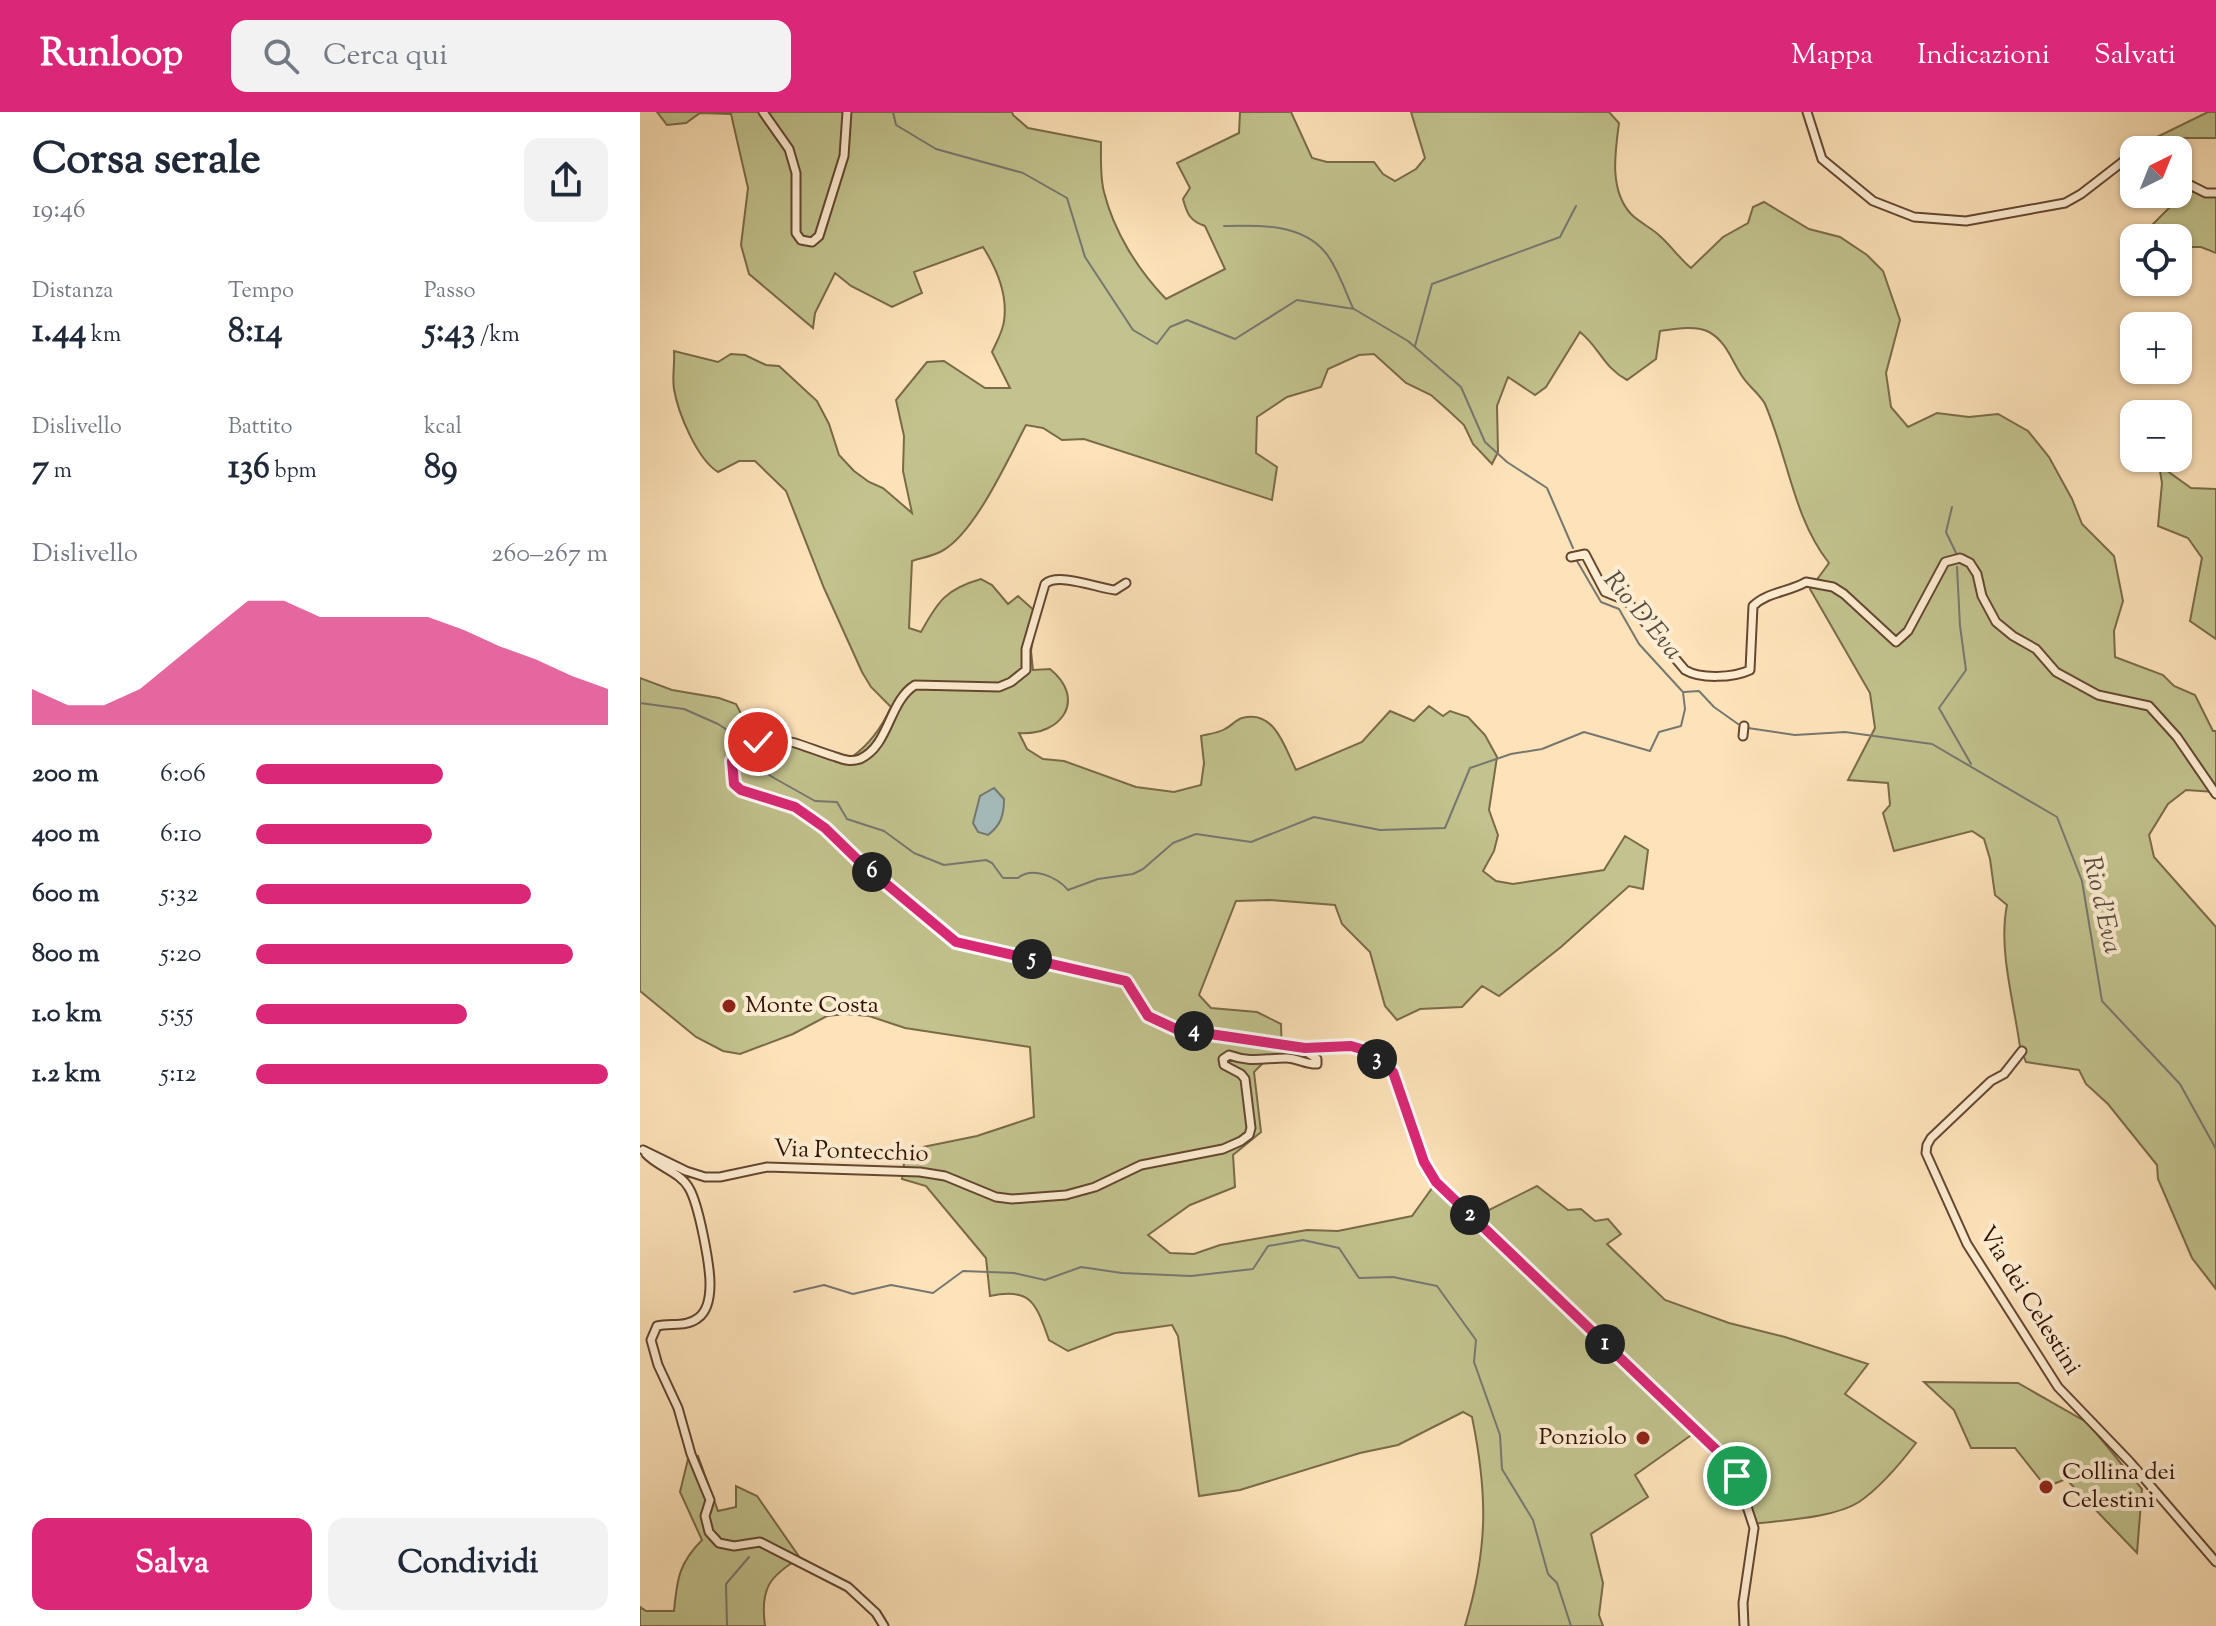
<!DOCTYPE html>
<html lang="it">
<head>
<meta charset="utf-8">
<style>
  body { margin:0; font-family:"Sorts Mill Goudy",serif; background:#f2f2f3; color:#1f2937; height:100vh; display:flex; flex-direction:column; font-size:30px; white-space:nowrap }
  * { box-sizing:border-box; margin:0 }
  p { font-size:26px; color:#747a83 }
  .icon { flex:none; width:44px; height:44px; fill:none; stroke:currentColor; stroke-width:2; stroke-linecap:round; stroke-linejoin:round }
  .map { position:relative; flex:1; overflow:hidden }
  .side { display:flex; flex-direction:column; background:#fff; width:640px }
  .side>* { flex:none }
  .needle { width:52px; rotate:43deg }
  .tools { position:absolute; left:1480px; top:24px; display:grid; gap:16px }
  .tools a { display:grid; place-items:center; width:72px; height:72px; border-radius:16px; background:#fff; box-shadow:0 2px 6px #0004; font-size:40px }
  .pin { position:absolute; display:grid; place-items:center; width:68px; height:68px; color:#fff; margin:-34px; border:4px solid #fff; border-radius:50%; box-shadow:0 2px 8px #0007 }
  .km { position:absolute; width:40px; height:40px; margin:-20px; border-radius:50%; background:#222; color:#fff; font-size:22px; line-height:40px; text-align:center }
  .round { display:grid; place-items:center; flex:none; width:84px; height:84px; border-radius:16px; background:#f2f2f3 }
  .overview { display:flex; align-items:center; justify-content:space-between; height:136px; padding:0 32px }
  h1 { font-size:44px; font-weight:700; line-height:60px }
  .figures { display:grid; grid-template-columns:repeat(3,1fr); gap:12px; height:136px; padding:8px 32px }
  .figures div { display:grid; align-content:center }
  .figures b { font-size:34px; font-weight:700 }
  .figures small { font-size:22px; font-weight:400 }
  .figures p { font-size:22px }
  .chart { height:224px; padding:16px 32px }
  .chart p { display:flex; justify-content:space-between }
  .chart svg { width:100%; height:144px; margin-top:8px; fill:#db2777; opacity:.7 }
  .cta { display:flex; gap:16px; margin-top:auto; padding:16px 32px }
  .cta a { flex:1; height:92px; border-radius:16px; background:#db2777; color:#fff; font-size:32px; font-weight:700; line-height:92px; text-align:center }
  .cta a+a { background:#f2f2f3; color:#1f2937 }
  ul { padding:0 32px; list-style:none; font-size:26px }
  li { display:grid; grid-template-columns:128px 96px 1fr; align-items:center; height:60px }
  li i { height:20px; border-radius:10px; background:#db2777 }
  header { display:flex; align-items:center; gap:48px; box-sizing:border-box; height:112px; padding:0 40px; background:#db2777; color:#fff }
  header strong { font-size:38px }
  nav { display:flex; gap:44px; margin-inline-start:auto; font-size:28px }
  .search { width:560px; height:72px; background:#f2f2f3; display:flex; align-items:center; gap:20px; box-sizing:border-box; padding:0 28px; border-radius:16px; color:#747a83; font-size:30px }
  main { display:flex; flex:1; min-height:0 }
  .map>svg:first-child { display:block }
</style>
</head>
<body>
<header>
<strong>Runloop</strong>
<div class="search"><svg class="icon" aria-label="search" viewBox="0 0 24 24"><circle cx="10" cy="10" r="6"/><path d="M15 15l6 6"/></svg>Cerca qui</div>
<nav><a>Mappa</a><a>Indicazioni</a><a>Salvati</a></nav>
</header>
<main>
<section class="side">
<div class="overview"><div><h1>Corsa serale</h1><p>19:46</p></div><a class="round"><svg class="icon" aria-label="share" viewBox="0 0 24 24"><path d="M12 15V3M7 8l5-5 5 5M5 13v7h14v-7"/></svg></a></div>
<div class="figures">
<div><p>Distanza</p><b>1.44<small> km</small></b></div>
<div><p>Tempo</p><b>8:14</b></div>
<div><p>Passo</p><b>5:43<small> /km</small></b></div>
</div>
<div class="figures">
<div><p>Dislivello</p><b>7<small> m</small></b></div>
<div><p>Battito</p><b>136<small> bpm</small></b></div>
<div><p>kcal</p><b>89</b></div>
</div>
<div class="chart"><p><span>Dislivello</span>260–267 m</p>
<svg viewBox="0 0 160 44" preserveAspectRatio="none"><path d="M0 44V33L10 38L20 38L30 33L40 24L50 15L60 6L70 6L80 11L90 11L100 11L110 11L120 15L130 20L140 24L150 29L160 33V44z"/></svg>
</div>
<ul>
<li><b>200 m</b>6:06<i style="width:53%"></i></li>
<li><b>400 m</b>6:10<i style="width:50%"></i></li>
<li><b>600 m</b>5:32<i style="width:78%"></i></li>
<li><b>800 m</b>5:20<i style="width:90%"></i></li>
<li><b>1.0 km</b>5:55<i style="width:60%"></i></li>
<li><b>1.2 km</b>5:12<i style="width:100%"></i></li>
</ul>
<div class="cta"><a>Salva</a><a>Condividi</a></div>
</section>
<div class="map">
<svg width="1576" height="1514" viewBox="0 0 1576 1514">
  <rect width="100%" height="100%" fill="#fee3ba"/>
  <filter id="stains"><feTurbulence type="fractalNoise" baseFrequency=".0025" numOctaves="4"/><feColorMatrix values="0 0 0 0 .2 0 0 0 0 .09 0 0 0 0 .02 0 0 0 .5 -.17"/></filter>
  <radialGradient id="worn" r=".72"><stop offset=".6" stop-color="#630" stop-opacity="0"/><stop offset="1" stop-color="#630" stop-opacity=".3"/></radialGradient>
  <path fill="#c2c38e" stroke="#7a6a48" stroke-width="2" d="M17 0H372L373 3 388 16 461 30C461 46 460 65 464 80 474 120 498 158 526 187L585 157 565 114C550 109 547 102 543 87L550 76 537 51 599 21 600 0H651L672 46 687 50H734L743 62 755 69 776 57 785 46 771 0H969L979 11C975 41 969 78 991 102 1000 111 1012 116 1021 125 1032 135 1039 146 1051 156L1083 125 1108 111 1113 95 1124 90 1169 117 1200 125 1227 143 1243 159 1260 208 1246 261 1251 295 1268 315 1297 301 1329 305 1358 302 1388 319 1409 345 1432 387 1442 412 1474 444 1483 489 1474 519 1475 545 1523 563 1534 574 1555 583 1573 619H1576V680L1546 678 1528 692 1509 723 1514 745 1576 815V1177L1552 1146 1518 1067 1517 1053 1468 992 1446 972 1439 958 1386 950 1380 935C1374 890 1358 837 1367 793L1355 783 1350 747 1344 727 1332 719 1254 739 1243 701 1250 693 1248 671 1208 668 1235 616 1230 581 1170 477 1189 451C1153 405 1148 345 1125 292 1120 282 1108 274 1102 264 1092 249 1086 229 1069 220 1056 213 1034 217 1020 219L1016 247 987 268C963 255 960 236 940 220L906 275 895 283 868 265 857 294 858 340 852 352 833 332 824 313 809 299 791 283 766 271 734 242 719 243 688 257 681 275 647 285 617 305 616 341 637 355 632 388 444 327 422 328 403 316 386 313C368 347 335 421 302 439 293 444 281 446 272 449L269 516 281 520C298 489 306 477 341 467L352 473 368 492 378 484 397 501 391 539 393 558 410 557C447 587 422 624 379 621L387 637 403 647 424 649 496 675 534 680 561 673 564 651 561 624C569 622 578 621 585 617 591 614 596 608 602 606 635 597 645 636 656 658L722 630 750 599 774 609 789 594 803 604 810 599 828 605 845 623 857 645 849 698 858 723 854 739 843 759 856 769 873 772 964 758 985 724 1008 738 1003 777 989 774 921 835 859 884 842 874 822 895 780 897 757 908 745 894 730 840 702 812 695 793 630 788 596 789 559 883 571 896 617 900 641 912 642 947 623 951 614 960 621 1020 593 1043 595 1075 550 1093 508 1123 530 1141 554 1142 580 1133 667 1118 698 1119 772 1104 795 1072 833 1106 897 1074 928 1098 941 1097 955 1109 968 1107 981 1122 967 1132 1025 1188 1089 1211 1145 1225 1228 1252 1205 1282 1276 1331C1260 1352 1241 1375 1219 1390 1194 1406 1143 1408 1113 1412L1095 1361 1057 1319 995 1363 1008 1385 951 1422 963 1471 959 1503 963 1514H825C848 1437 848 1383 832 1305L823 1300 758 1333 720 1341 600 1378 559 1384 538 1224 532 1213 475 1221 428 1239 409 1228C396 1192 392 1175 350 1184L346 1146 286 1074 262 1067 265 1043 283 1035 337 1024 394 1005 390 935 265 916 229 904 206 902 187 904 153 922 100 942 83 939 56 925 0 879V566L32 578 79 586 96 592 104 607 120 605 129 614 135 627 212 645C230 632 242 615 251 595L231 575 222 560 184 476 146 379 115 349H99L78 360C57 347 38 301 34 277 32 265 35 251 34 239L78 250 91 242 105 243 126 253 139 254 177 289 189 312 199 343 214 359 229 370 243 376 272 401 263 359 264 324 256 288 287 250 304 249 345 276H370L352 240C356 231 363 219 364 209 368 182 357 157 343 135L274 160 282 181 252 195 211 174 195 161 175 201 173 216 109 162 101 133 108 76 91 2 60 1 46 11 27 13Z
    M1568 0H1576V26H1515Z
    M1542 80H1576V141L1561 135H1540L1538 126H1524L1512 113 1533 92Z
    M1519 353 1551 376 1576 377V527L1550 509 1562 446 1548 426 1518 414 1522 371Z
    M1284 1270 1378 1271 1448 1311 1502 1377 1497 1441 1426 1367 1406 1375 1375 1336H1331L1314 1298Z
    M58 1344 78 1399 96 1395V1374L117 1384 160 1446C129 1464 120 1477 125 1514H0V1495L6 1499H34C37 1467 39 1451 62 1428L40 1380 48 1347Z"/>
  <path fill="#a4bbba" stroke="#767771" stroke-width="2" d="M354 676 364 687C364 703 361 713 348 723L338 720 333 711 340 684Z"/>
  <g fill="none" stroke-linecap="round" stroke-linejoin="round">
    <path stroke="#767771" stroke-width="2" d="M253 0 256 13 296 37 383 61 427 86 445 145 493 218 517 232 530 215 547 208 595 227 657 188 714 197 768 229 821 275 845 330 867 350 907 376 933 436
      M584 114C617 113 661 111 685 140 697 154 705 179 713 196
      M775 234 792 172 920 125 936 94
      M1312 395 1306 420 1317 443
      M937 449 961 490 979 497 999 532 1042 579
      M1317 455 1320 514 1326 558 1299 596 1331 652
      M1044 580 1059 579 1074 595 1098 612
      M0 591 44 597 78 612 109 632
      M1108 616 1155 623 1205 620 1292 632 1417 705 1442 769 1462 889 1540 972 1576 1037
      M114 636 123 659 134 666 175 689 197 690 207 707 244 719 274 741 304 753 346 748 352 751 363 766H378C393 754 417 765 428 778L458 767 493 762 503 757 533 731 556 722 611 730 674 705 740 718 805 716 830 656 871 642 902 637 944 620 1010 639 1019 620 1041 614 1045 597 1043 580
      M154 1180 184 1173 213 1182 251 1173 293 1181 323 1159 374 1161 405 1168 441 1155 482 1161 551 1164 613 1157 628 1134 663 1128 699 1136 719 1166 753 1165 797 1174 836 1228 834 1250 860 1323 862 1357 893 1408 908 1462 917 1471 931 1514
      M87 1514 86 1472 109 1445"/>
    <g stroke="#644631" stroke-width="11">
      <path id="minor" d="M123 0 149 37 156 61V121L161 128 172 130 179 124 204 44 207 0
        M1167 0 1182 47 1233 89 1274 105 1326 109 1425 91 1441 82 1494 41
        M1538 67 1566 81H1576
        M931 445 945 442 965 480 987 489 1045 558C1060 567 1093 566 1110 558L1113 494C1127 480 1149 480 1166 470L1193 475 1204 482 1256 530 1268 519 1305 450 1320 446 1330 451 1337 462 1342 484 1356 510 1373 524 1396 537 1416 560 1458 583 1509 594 1537 625 1576 682
        M486 471 475 478C457 476 418 460 405 472L386 537V558L371 570 359 575 275 573C248 590 250 633 220 647 211 650 204 648 196 645 150 631 132 613 92 649L94 672 101 678 155 695 185 716 220 750 316 830 486 869 508 904 536 917 665 936 711 934 728 939 753 960 784 1050 796 1070 1089 1350 1097 1364 1114 1416 1103 1491 1104 1514
        M1103 624 1104 614
        M1382 939 1364 962 1351 969 1291 1026 1287 1033 1286 1041 1327 1132 1418 1275 1490 1350 1576 1450
        M3 1038 46 1059 65 1065H80L127 1055 280 1060 305 1064 356 1085 372 1087 426 1083 455 1075 501 1053 583 1037 601 1029 609 1023 611 1016 605 967 601 962 584 953 583 947 589 943C611 951 624 946 646 946 657 946 667 953 677 952V947L668 941 665 936
        M6 1042C18 1055 40 1060 49 1076 59 1093 70 1153 70 1172 70 1183 68 1199 58 1206 47 1215 31 1211 17 1214L11 1228 18 1253 38 1296 51 1342 70 1388 65 1404 69 1420 79 1431 94 1434 120 1430 208 1475 236 1501 244 1514"/>
    </g>
    <use href="#minor" stroke="#feedd2" stroke-width="7"/>
  </g>
  <g fill="none" stroke-linecap="round" stroke-linejoin="round">
    <g stroke="#fff" stroke-width="16">
      <path id="route" d="M118 630 92 649 94 672 101 678 155 695 185 716 220 750 316 830 486 869 508 904 536 917 665 936 711 934 728 939 753 960 784 1050 796 1070 1089 1350 1097 1364"/>
    </g>
    <use href="#route" stroke="#db2777" stroke-width="10"/>
  </g>
  <g fill="#8f2418" stroke="#feedd2" stroke-width="3">
    <circle cx="89" cy="894" r="8"/>
    <circle cx="1003" cy="1326" r="8"/>
    <circle cx="1406" cy="1375" r="8"/>
  </g>
  <g text-anchor="middle" dominant-baseline="central" stroke-width="8" stroke-linejoin="round" paint-order="stroke">
    <g font-size="24" fill="#311103" stroke="#feedd2" text-anchor="start">
      <text x="105" y="894">Monte Costa</text>
      <text x="987" y="1326" text-anchor="end">Ponziolo</text>
      <text x="1422" y="1361">Collina dei<tspan x="1422" dy="28">Celestini</tspan></text>
    </g>
    <g font-size="24" fill="#311103" stroke="#feedd2">
      <text transform="translate(211 1040) rotate(2)">Via Pontecchio</text>
      <text transform="translate(1389 1189) rotate(58)">Via dei Celestini</text>
    </g>
    <g font-size="26" font-style="italic" fill="#594c43" stroke="#feedd2">
      <text transform="translate(1002 504) rotate(50)">Rio D'Eva</text>
      <text transform="translate(1461 793) rotate(77)">Rio d'Eva</text>
    </g>
  </g>
  <rect width="100%" height="100%" filter="url(#stains)"/>
  <rect width="100%" height="100%" fill="url(#worn)"/>
</svg>
<div class="tools">
<a><svg class="needle" viewBox="-14 -14 28 28"><path d="M0-13l5 13h-10z" fill="#e53935"/><path d="M0 13l5-13h-10z" fill="#747a83"/></svg></a>
<a><svg class="icon" aria-label="locate" viewBox="0 0 24 24"><circle cx="12" cy="12" r="6"/><path d="M12 2v4M12 18v4M2 12h4M18 12h4"/></svg></a>
<a>+</a>
<a>−</a>
</div>
<div class="pin" style="left:1097px;top:1364px;background:#1e9e55"><svg class="icon" aria-label="arrive" viewBox="0 0 24 24"><path d="M6 21V4h12l-3 4 3 4H6"/></svg></div>
<div class="pin" style="left:118px;top:630px;background:#d93025"><svg class="icon" aria-label="check" viewBox="0 0 24 24"><path d="M5 12l5 5 9-10"/></svg></div>
<b class="km" style="left:965px;top:1232px">1</b>
<b class="km" style="left:830px;top:1103px">2</b>
<b class="km" style="left:737px;top:947px">3</b>
<b class="km" style="left:554px;top:919px">4</b>
<b class="km" style="left:392px;top:847px">5</b>
<b class="km" style="left:232px;top:760px">6</b>
</div>
</main>
</body>
</html>
